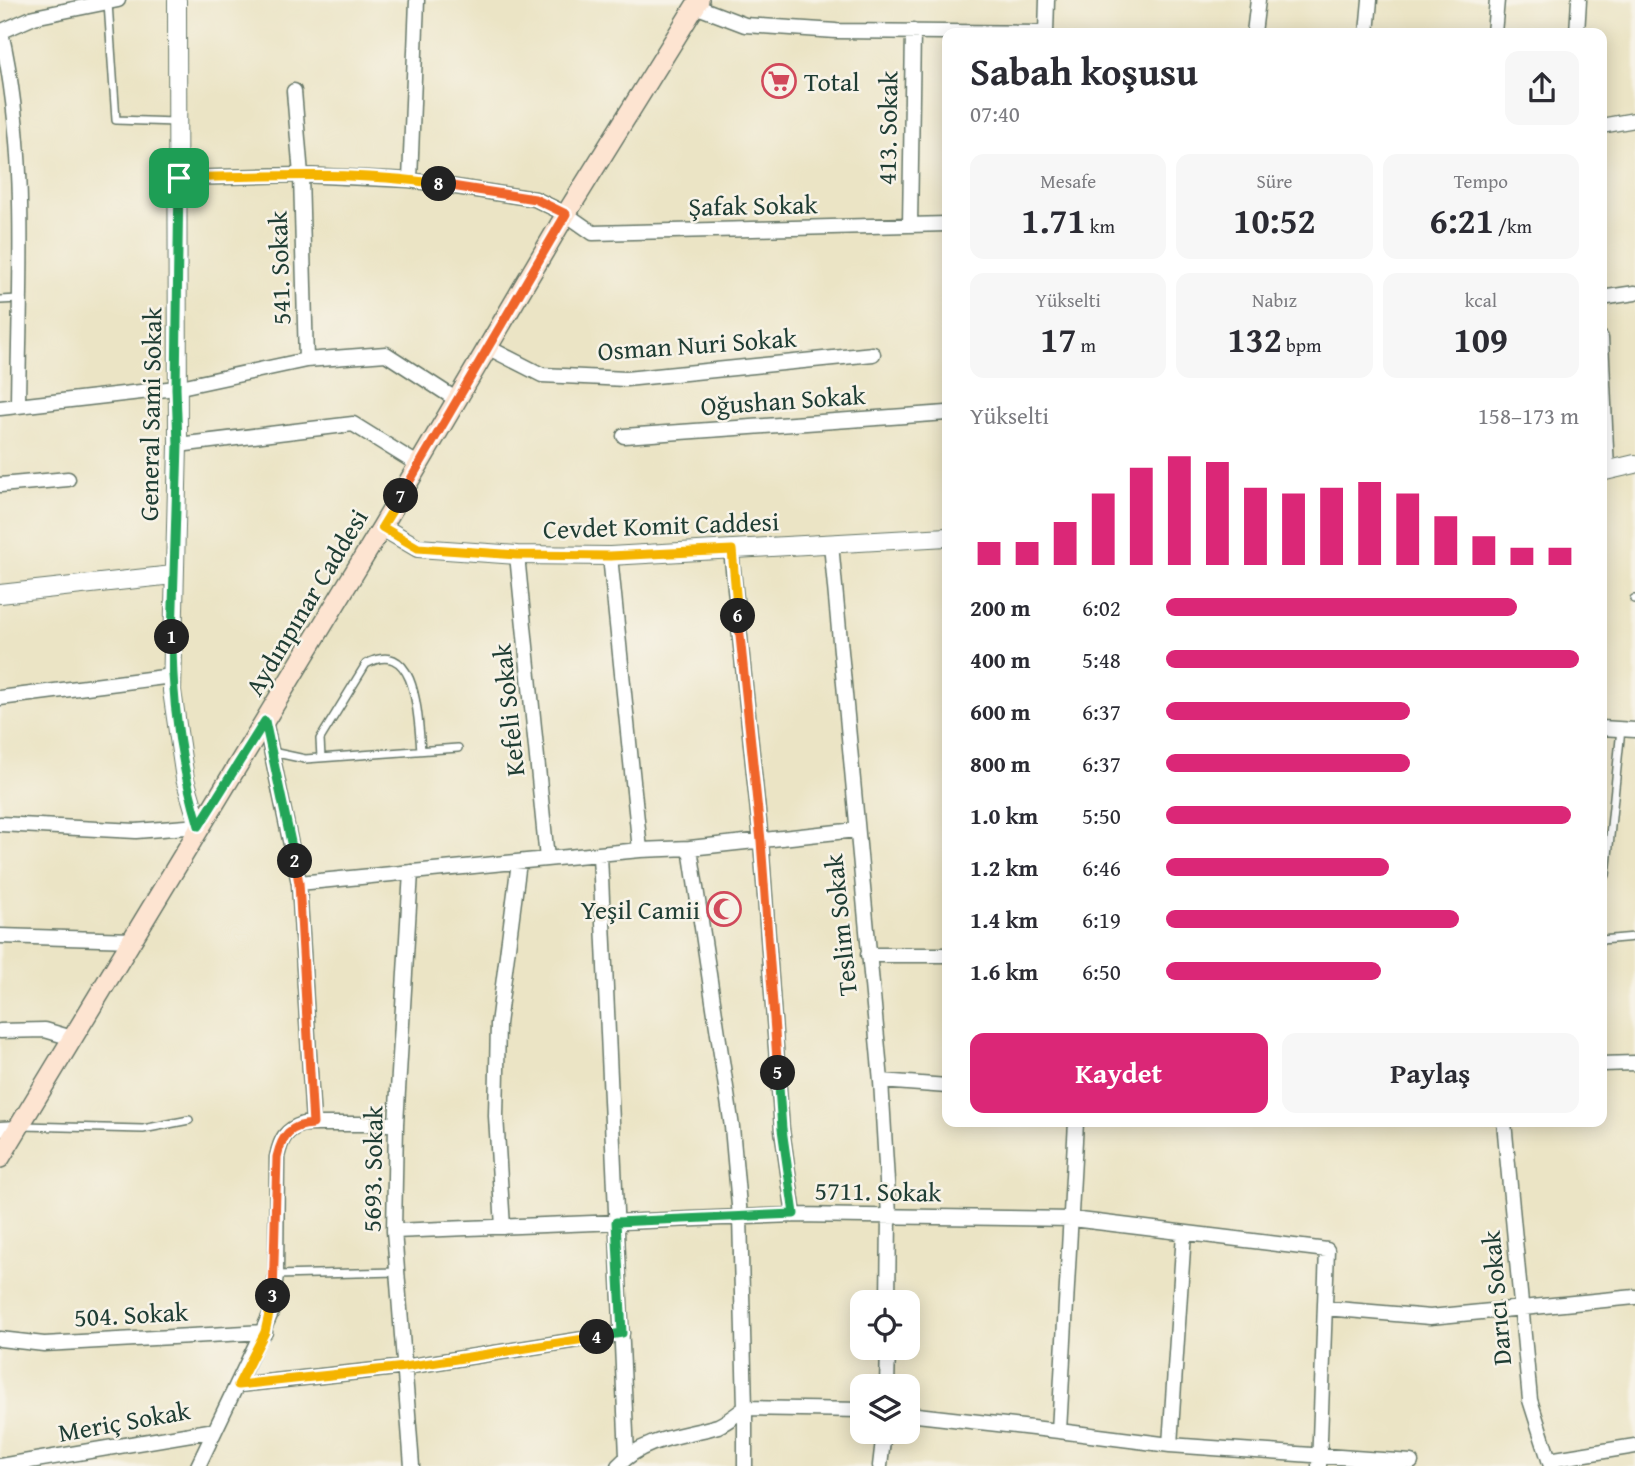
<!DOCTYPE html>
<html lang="tr">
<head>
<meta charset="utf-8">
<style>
  body { margin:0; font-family:"Gentium Book Plus",serif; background:#f7f7f7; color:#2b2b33; height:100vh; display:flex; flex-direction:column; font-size:26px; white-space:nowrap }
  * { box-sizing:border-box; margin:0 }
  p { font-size:23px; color:#7c7c81 }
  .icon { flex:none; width:38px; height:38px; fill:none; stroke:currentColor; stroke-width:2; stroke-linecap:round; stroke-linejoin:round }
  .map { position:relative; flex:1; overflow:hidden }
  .drawer { position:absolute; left:942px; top:28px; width:665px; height:1099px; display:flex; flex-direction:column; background:#fff; border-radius:14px; box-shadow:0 4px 18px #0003 }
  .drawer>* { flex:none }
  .controls { position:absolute; left:850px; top:1290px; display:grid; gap:14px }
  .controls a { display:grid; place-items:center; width:70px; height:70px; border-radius:14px; background:#fff; box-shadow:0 4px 18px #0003; font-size:35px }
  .pin { position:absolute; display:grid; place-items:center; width:60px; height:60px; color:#fff; margin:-30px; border-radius:14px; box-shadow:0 4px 10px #0006 }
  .km { position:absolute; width:35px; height:35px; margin:-18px; border-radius:50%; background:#222; color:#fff; font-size:19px; line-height:35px; text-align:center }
  .round { display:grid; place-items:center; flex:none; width:74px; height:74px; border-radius:14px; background:#f7f7f7 }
  .head { display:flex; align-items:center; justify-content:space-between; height:119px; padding:0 28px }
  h1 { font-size:38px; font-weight:800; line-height:52px }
  .metrics { display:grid; grid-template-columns:repeat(3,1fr); gap:10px; height:119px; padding:7px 28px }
  .metrics div { display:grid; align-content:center; border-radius:14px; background:#f7f7f7; text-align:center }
  .metrics b { font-size:35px; font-weight:800 }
  .metrics small { font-size:19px; font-weight:400 }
  .metrics p { font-size:19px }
  .chart { height:196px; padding:14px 28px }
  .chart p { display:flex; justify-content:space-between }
  .chart svg { width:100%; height:126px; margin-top:7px; stroke:#db2777; stroke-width:6 }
  .cta { display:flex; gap:14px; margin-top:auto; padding:14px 28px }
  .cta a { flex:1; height:80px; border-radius:14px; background:#db2777; color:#fff; font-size:28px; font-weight:800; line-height:80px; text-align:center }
  .cta a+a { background:#f7f7f7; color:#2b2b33 }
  ul { padding:0 28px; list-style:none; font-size:23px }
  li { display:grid; grid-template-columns:112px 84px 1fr; align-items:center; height:52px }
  li i { height:18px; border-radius:9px; background:#db2777 }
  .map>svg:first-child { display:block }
</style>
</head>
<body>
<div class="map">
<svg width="1635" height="1466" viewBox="0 0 1635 1466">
  <rect width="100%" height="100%" fill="#f7f3e8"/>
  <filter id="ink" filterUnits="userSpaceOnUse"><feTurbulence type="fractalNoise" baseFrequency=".0143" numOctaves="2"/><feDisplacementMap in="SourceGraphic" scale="14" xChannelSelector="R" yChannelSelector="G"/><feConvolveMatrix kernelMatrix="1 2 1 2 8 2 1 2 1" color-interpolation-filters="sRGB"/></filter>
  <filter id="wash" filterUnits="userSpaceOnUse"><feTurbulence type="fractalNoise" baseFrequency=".00686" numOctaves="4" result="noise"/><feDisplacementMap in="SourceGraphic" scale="28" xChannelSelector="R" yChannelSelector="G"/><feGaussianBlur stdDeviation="1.57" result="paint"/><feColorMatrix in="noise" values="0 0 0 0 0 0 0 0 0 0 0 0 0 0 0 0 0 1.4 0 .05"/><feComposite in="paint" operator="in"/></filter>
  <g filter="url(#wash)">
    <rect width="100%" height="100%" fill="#ebe4c5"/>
  </g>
  <g filter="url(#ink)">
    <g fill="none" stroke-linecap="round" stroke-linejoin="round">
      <g stroke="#667767" stroke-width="10">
        <path id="service" d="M108 3 116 120 176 122
          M0 300 19 299
          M1634 599H1635
          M272 752 305 759 458 748
          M321 758 320 739 366 664C418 635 418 722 421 750
          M1606 875 1621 729
          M1601 940 1635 937
          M23 1126 143 1129 189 1120
          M276 1275 397 1272"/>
      </g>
      <g stroke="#667767" stroke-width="17">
        <path id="minor" d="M695 6 745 25 836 31 1045 33
          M0 32 34 17 118 0
          M1 32C29 155 19 282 18 406
          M1046 33 1047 0
          M1254 33 1258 0
          M1367 33 1370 0
          M1494 33 1497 0
          M1577 33 1579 0
          M294 91 301 175 306 360
          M1601 126 1635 120
          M179 178 301 175 410 180 535 199 566 214 593 233 947 224
          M410 180 417 0
          M910 225 913 31
          M1601 298 1635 293
          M1601 338 1607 471
          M489 348 542 375 626 379 873 354
          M0 408 176 388 306 360 386 354 457 400
          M624 436 947 413
          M178 445 353 424 419 465
          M0 485 68 479
          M831 544 881 1081 889 1215 888 1302
          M731 550 761 841 782 1130 794 1215 1072 1219 1327 1250 1319 1466
          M517 555 547 859
          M610 556 640 850
          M0 698 172 676
          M265 721 299 883 313 1123
          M1601 728 1635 730
          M0 824 136 831 199 826
          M600 855 627 1456
          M411 872 396 1124 394 1231 412 1466
          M299 883 640 850 690 848 856 830
          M0 936 133 940
          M868 955H947
          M0 1031 45 1030 72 1038
          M1601 1064 1635 1063
          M881 1081 947 1086
          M1076 1122 1059 1431 1170 1445 1411 1462
          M1504 1122 1530 1400 1551 1466
          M0 1129 18 1128
          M503 1227 496 1116 498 1024 519 862
          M394 1231 794 1215
          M1325 1308 1430 1317 1635 1297
          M0 1339 44 1344 265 1332
          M238 1385 405 1367 622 1333
          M887 1386 888 1348
          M908 1414 1059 1431
          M1170 1445 1184 1233
          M1549 1460 1635 1446
          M0 1466 215 1430
          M198 1466 271 1313 276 1275 277 1157C281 1139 285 1130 303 1124H396
          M618 1466C643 1438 684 1436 718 1426 727 1422 737 1414 745 1408L740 1217 732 1127 690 848
          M745 1466V1408L863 1410
          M880 1466 884 1432"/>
      </g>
      <g stroke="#667767" stroke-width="20">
        <path id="tertiary" d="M177 0 178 445 172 691 185 779 199 826
          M1601 472 1635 464
          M382 527 418 548 517 555 610 556 947 537
          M0 594 173 575"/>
      </g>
      <g stroke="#667767" stroke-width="22">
        <path id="secondary" d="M0 1158 382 527 566 214 699 0"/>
      </g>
      <use href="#service" stroke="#fff" stroke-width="7"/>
      <use href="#minor" stroke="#fff" stroke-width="14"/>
      <use href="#tertiary" stroke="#fff" stroke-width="18"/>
      <use href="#secondary" stroke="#fde4d1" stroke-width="19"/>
    </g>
  </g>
  <g fill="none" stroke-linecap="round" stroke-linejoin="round" filter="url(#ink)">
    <g stroke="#fff" stroke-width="14">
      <path id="split-1" d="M172 637 178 445 176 388 179 178"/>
    </g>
    <g stroke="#fff" stroke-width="14">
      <path id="split-2" d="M172 637C172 702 180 763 199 826L265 721 295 861"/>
    </g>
    <g stroke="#fff" stroke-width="14">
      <path id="split-3" d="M273 1296 277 1157C282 1135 290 1125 313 1124L299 883 295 861"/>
    </g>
    <g stroke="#fff" stroke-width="14">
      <path id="split-4" d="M273 1296 265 1332 238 1385 405 1367 597 1337"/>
    </g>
    <g stroke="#fff" stroke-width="14">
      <path id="split-5" d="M597 1337 622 1333 616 1222 794 1214 782 1129 778 1073"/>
    </g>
    <g stroke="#fff" stroke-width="14">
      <path id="split-6" d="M738 616 761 841 778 1073"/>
    </g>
    <g stroke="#fff" stroke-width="14">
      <path id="split-7" d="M401 496 382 527 418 548 517 555 610 556 732 550 738 616"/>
    </g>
    <g stroke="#fff" stroke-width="14">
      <path id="split-8" d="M401 496 566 214 535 199 439 184"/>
    </g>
    <g stroke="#fff" stroke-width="14">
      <path id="split-9" d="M179 178C266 176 353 171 439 184"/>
    </g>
    <use href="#split-1" stroke="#22a559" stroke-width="9"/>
    <use href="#split-2" stroke="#22a559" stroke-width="9"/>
    <use href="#split-3" stroke="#f0652b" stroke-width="9"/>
    <use href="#split-4" stroke="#f5b400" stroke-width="9"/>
    <use href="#split-5" stroke="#22a559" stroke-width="9"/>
    <use href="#split-6" stroke="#f0652b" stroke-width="9"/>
    <use href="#split-7" stroke="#f5b400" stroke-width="9"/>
    <use href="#split-8" stroke="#f0652b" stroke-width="9"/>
    <use href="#split-9" stroke="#f5b400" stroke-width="9"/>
  </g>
  <defs>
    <g id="supermarket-ring" transform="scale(1.75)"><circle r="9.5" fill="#f7f3e8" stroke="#d1495b" stroke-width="1.5"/><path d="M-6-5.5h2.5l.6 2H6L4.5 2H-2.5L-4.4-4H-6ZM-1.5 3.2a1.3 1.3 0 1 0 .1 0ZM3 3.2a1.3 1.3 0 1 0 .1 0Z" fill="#d1495b"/></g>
    <g id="mosque-ring" transform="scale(1.75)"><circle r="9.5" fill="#f7f3e8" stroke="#d1495b" stroke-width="1.5"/><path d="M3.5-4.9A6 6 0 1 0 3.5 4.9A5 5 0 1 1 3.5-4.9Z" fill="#d1495b"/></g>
  </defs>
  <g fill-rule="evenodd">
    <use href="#supermarket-ring" x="779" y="81"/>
    <use href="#mosque-ring" x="724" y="909"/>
  </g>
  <g text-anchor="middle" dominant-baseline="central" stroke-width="5" stroke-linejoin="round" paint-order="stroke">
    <g font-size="26" fill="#1f3d34" stroke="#f7f3e8" text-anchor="start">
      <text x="804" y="81">Total</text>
      <text x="700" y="909" text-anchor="end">Yeşil Camii</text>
    </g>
    <g font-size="26" fill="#1f3d34" stroke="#f7f3e8">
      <text transform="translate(887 128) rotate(-89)">413. Sokak</text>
      <text transform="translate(753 205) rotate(-1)">Şafak Sokak</text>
      <text transform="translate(279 268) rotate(-92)">541. Sokak</text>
      <text transform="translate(697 344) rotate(-4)">Osman Nuri Sokak</text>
      <text transform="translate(783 400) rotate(-4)">Oğushan Sokak</text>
      <text transform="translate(150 414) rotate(-89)">General Sami Sokak</text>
      <text transform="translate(661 525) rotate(-2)">Cevdet Komit Caddesi</text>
      <text transform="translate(306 602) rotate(-59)">Aydınpınar Caddesi</text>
      <text transform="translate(508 710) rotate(-96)">Kefeli Sokak</text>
      <text transform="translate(840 925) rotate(-96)">Teslim Sokak</text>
      <text transform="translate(372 1169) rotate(-89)">5693. Sokak</text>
      <text transform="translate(878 1191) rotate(1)">5711. Sokak</text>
      <text transform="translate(1496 1298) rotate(-95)">Darıcı Sokak</text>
      <text transform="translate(131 1314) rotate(-3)">504. Sokak</text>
      <text transform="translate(124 1421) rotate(-10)">Meriç Sokak</text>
    </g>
  </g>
</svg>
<div class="controls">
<a><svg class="icon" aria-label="locate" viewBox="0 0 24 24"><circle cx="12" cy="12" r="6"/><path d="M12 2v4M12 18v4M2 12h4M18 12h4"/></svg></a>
<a><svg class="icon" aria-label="layers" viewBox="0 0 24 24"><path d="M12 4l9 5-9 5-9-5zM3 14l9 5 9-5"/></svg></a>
</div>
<div class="pin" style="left:179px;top:178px;background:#1e9e55"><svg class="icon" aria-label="arrive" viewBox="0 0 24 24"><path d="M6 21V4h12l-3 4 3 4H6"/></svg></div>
<b class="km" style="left:172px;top:637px">1</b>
<b class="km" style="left:295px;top:861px">2</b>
<b class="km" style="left:273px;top:1296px">3</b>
<b class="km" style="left:597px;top:1337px">4</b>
<b class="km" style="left:778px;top:1073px">5</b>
<b class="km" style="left:738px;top:616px">6</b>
<b class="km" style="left:401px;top:496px">7</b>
<b class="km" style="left:439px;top:184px">8</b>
<section class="drawer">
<div class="head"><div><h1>Sabah koşusu</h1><p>07:40</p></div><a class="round"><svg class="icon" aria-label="share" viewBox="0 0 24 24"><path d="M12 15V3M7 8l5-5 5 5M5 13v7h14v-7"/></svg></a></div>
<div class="metrics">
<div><p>Mesafe</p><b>1.71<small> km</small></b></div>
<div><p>Süre</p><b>10:52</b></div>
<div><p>Tempo</p><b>6:21<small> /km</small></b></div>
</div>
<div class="metrics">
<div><p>Yükselti</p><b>17<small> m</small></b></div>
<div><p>Nabız</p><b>132<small> bpm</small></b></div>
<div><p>kcal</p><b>109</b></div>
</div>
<div class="chart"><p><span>Yükselti</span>158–173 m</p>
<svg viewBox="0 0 160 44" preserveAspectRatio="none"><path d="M5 44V36M15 44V36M25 44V29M35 44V19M45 44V10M55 44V6M65 44V8M75 44V17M85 44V19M95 44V17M105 44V15M115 44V19M125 44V27M135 44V34M145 44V38M155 44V38"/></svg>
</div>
<ul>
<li><b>200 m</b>6:02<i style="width:85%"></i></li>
<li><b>400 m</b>5:48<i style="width:100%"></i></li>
<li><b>600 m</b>6:37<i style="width:59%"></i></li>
<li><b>800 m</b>6:37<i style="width:59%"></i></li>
<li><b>1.0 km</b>5:50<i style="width:98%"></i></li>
<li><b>1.2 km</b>6:46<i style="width:54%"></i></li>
<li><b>1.4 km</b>6:19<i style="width:71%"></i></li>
<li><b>1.6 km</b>6:50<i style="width:52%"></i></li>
</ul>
<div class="cta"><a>Kaydet</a><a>Paylaş</a></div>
</section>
</div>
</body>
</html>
